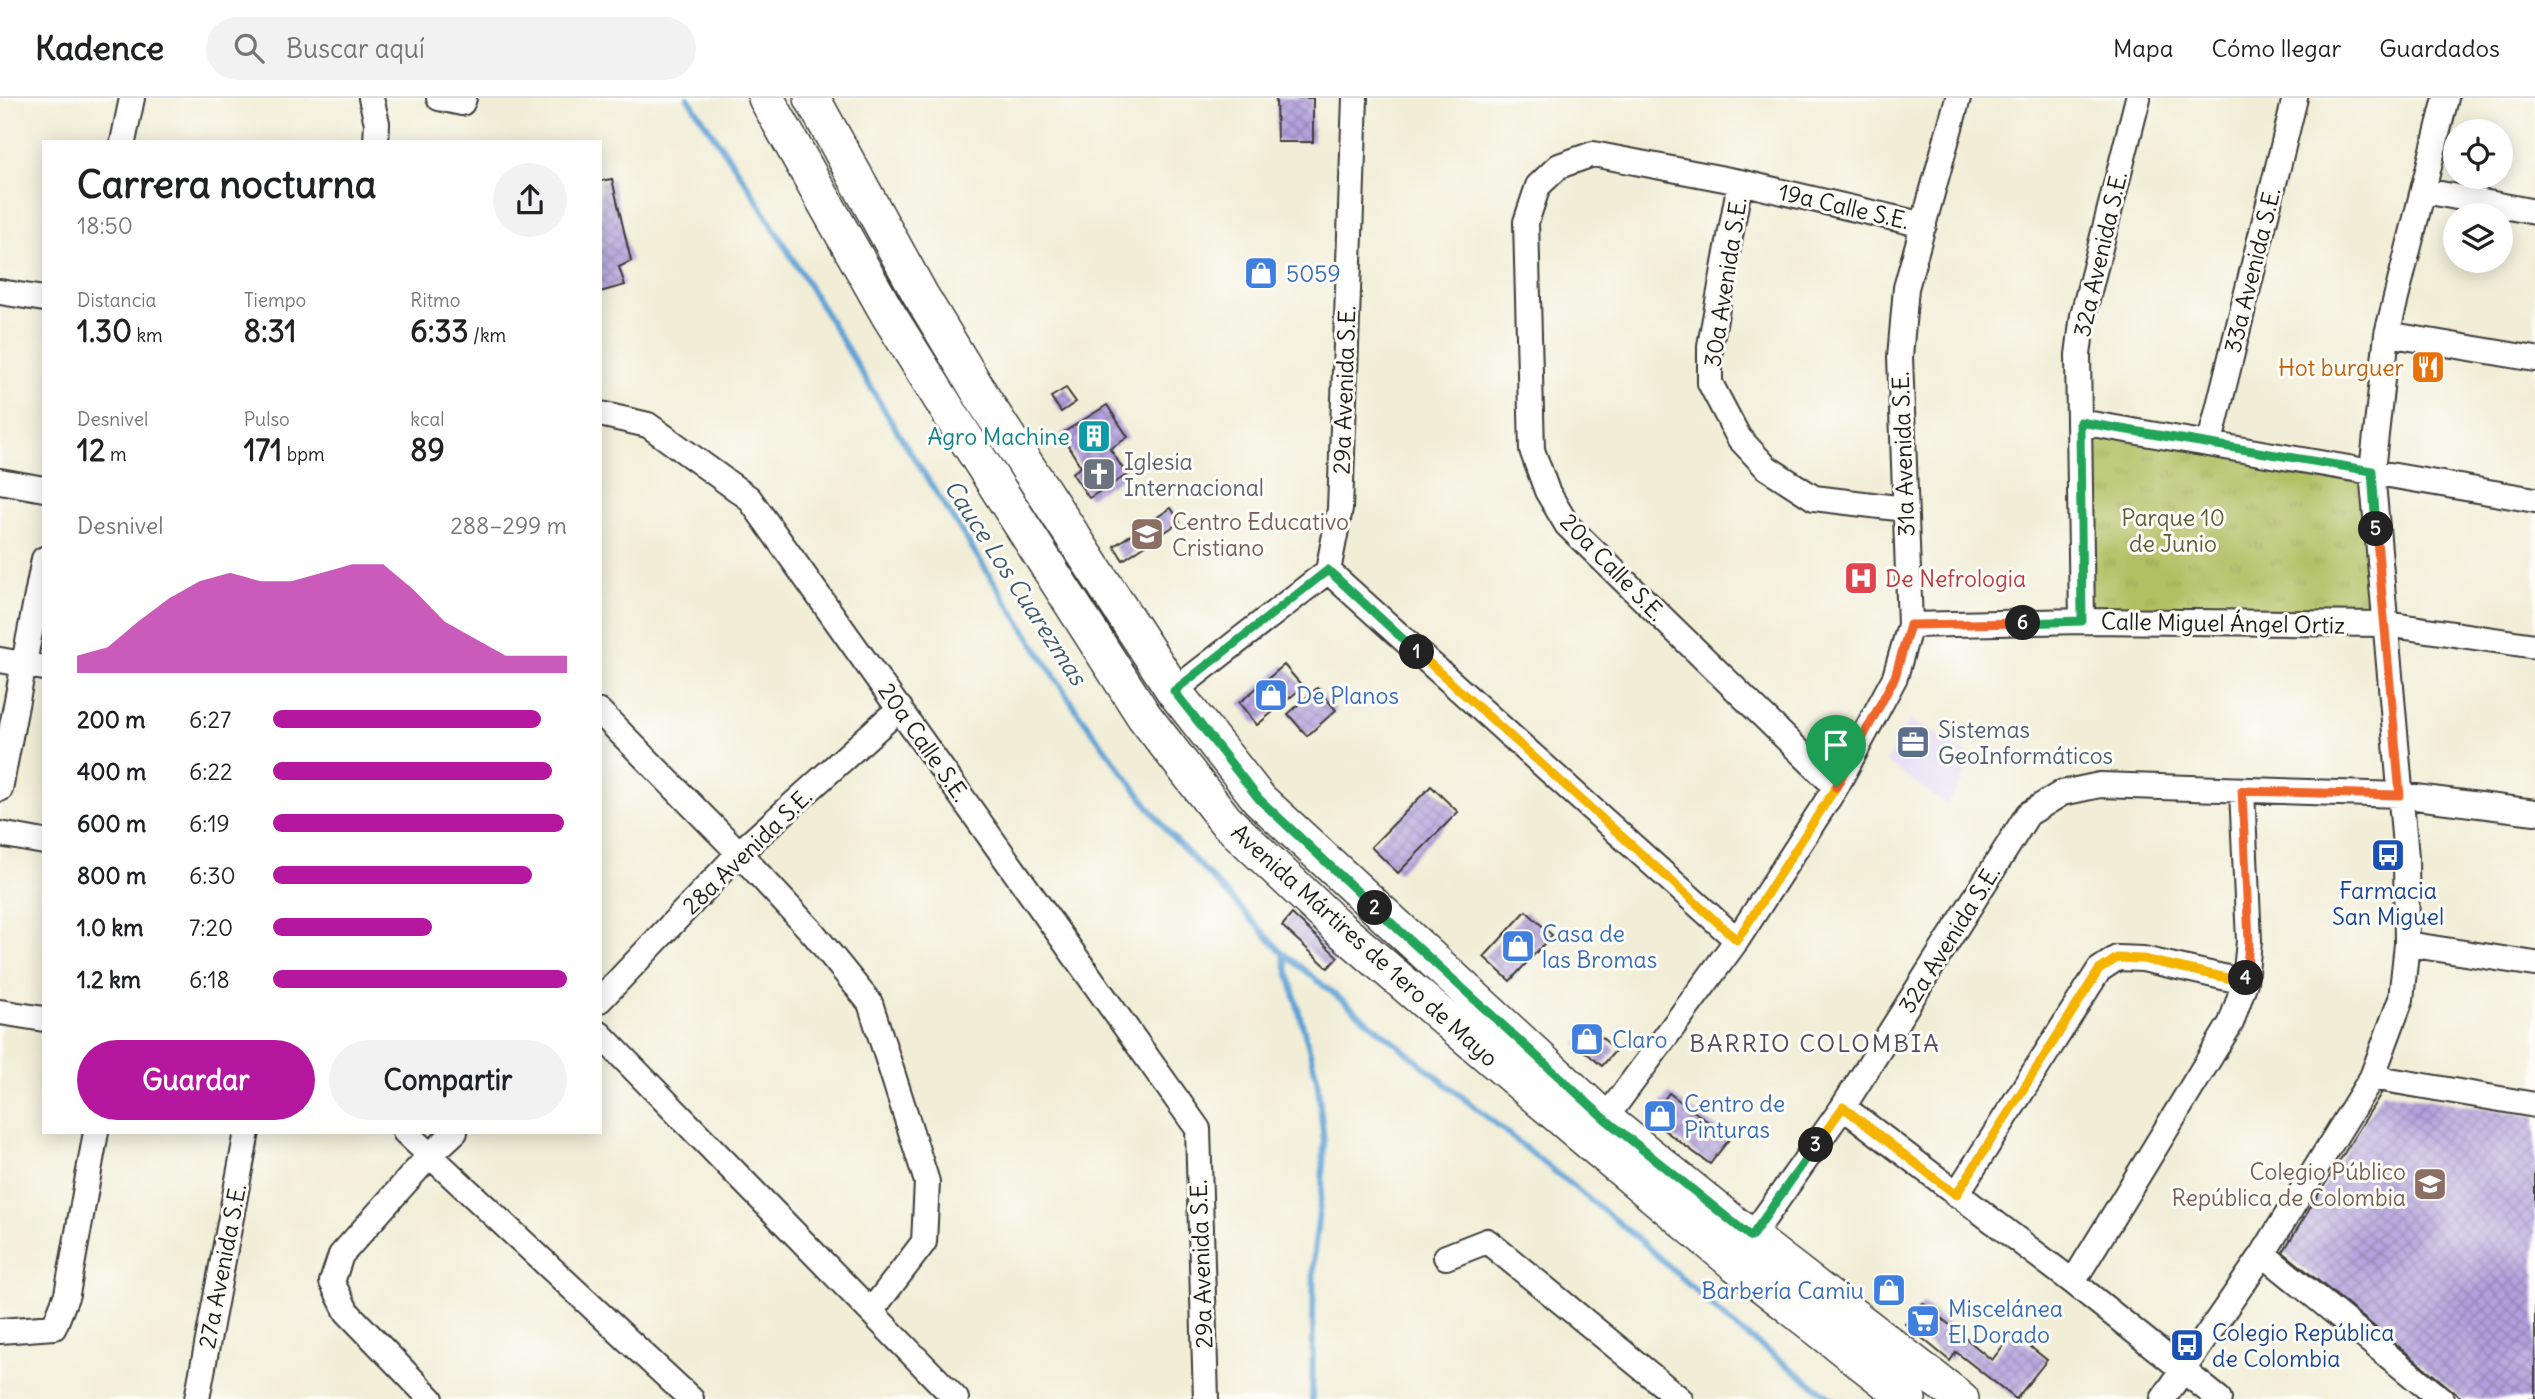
<!DOCTYPE html>
<html lang="es">
<head>
<meta charset="utf-8">
<style>
  body { margin:0; font-family:Delius,sans-serif; background:#f2f2f2; color:#202124; height:100vh; display:flex; flex-direction:column; font-size:26px; white-space:nowrap }
  * { box-sizing:border-box; margin:0 }
  p { font-size:23px; color:#757577 }
  .icon { flex:none; width:38px; height:38px; fill:none; stroke:currentColor; stroke-width:2; stroke-linecap:round; stroke-linejoin:round }
  .map { position:relative; flex:1; overflow:hidden }
  .sheet { position:absolute; left:42px; top:42px; width:560px; height:994px; display:flex; flex-direction:column; background:#fff; border-radius:0px; box-shadow:0 4px 18px #0003 }
  .sheet>* { flex:none }
  .fabs { position:absolute; left:2443px; top:21px; display:grid; gap:14px }
  .fabs a { display:grid; place-items:center; width:70px; height:70px; border-radius:50%; background:#fff; box-shadow:0 4px 18px #0003; font-size:35px }
  .pin { position:absolute; display:grid; place-items:center; width:60px; height:60px; color:#fff; margin:-72px -30px; border-radius:50% 50% 50% 0; rotate:-45deg; box-shadow:0 0 7px #0007 }
  .pin .icon { rotate:45deg }
  .km { position:absolute; width:35px; height:35px; margin:-18px; border-radius:50%; background:#222; color:#fff; font-size:19px; line-height:35px; text-align:center }
  .round { display:grid; place-items:center; flex:none; width:74px; height:74px; border-radius:37px; background:#f2f2f2 }
  .headline { display:flex; align-items:center; justify-content:space-between; height:119px; padding:0 35px }
  h1 { font-size:38px; font-weight:700; line-height:52px }
  .metrics { display:grid; grid-template-columns:repeat(3,1fr); gap:10px; height:119px; padding:7px 35px }
  .metrics div { display:grid; align-content:center }
  .metrics b { font-size:30px; font-weight:700 }
  .metrics small { font-size:19px; font-weight:400 }
  .metrics p { font-size:19px }
  .chart { height:196px; padding:14px 35px }
  .chart p { display:flex; justify-content:space-between }
  .chart svg { width:100%; height:126px; margin-top:7px; fill:#b5179e; opacity:.7 }
  .cta { display:flex; gap:14px; margin-top:auto; padding:14px 35px }
  .cta a { flex:1; height:80px; border-radius:42px; background:#b5179e; color:#fff; font-size:28px; font-weight:700; line-height:80px; text-align:center }
  .cta a+a { background:#f2f2f2; color:#202124 }
  ul { padding:0 35px; list-style:none; font-size:23px }
  li { display:grid; grid-template-columns:112px 84px 1fr; align-items:center; height:52px }
  li i { height:18px; border-radius:9px; background:#b5179e }
  header { display:flex; align-items:center; gap:42px; box-sizing:border-box; height:98px; padding:0 35px; background:#fff; border-bottom:2px solid #e0e0e0 }
  header strong { font-size:33px }
  nav { display:flex; gap:38px; margin-inline-start:auto; font-size:24px }
  .search { width:490px; height:63px; background:#f2f2f2; display:flex; align-items:center; gap:18px; box-sizing:border-box; padding:0 24px; border-radius:38px; color:#757577; font-size:26px }
  .map>svg:first-child { display:block }
</style>
</head>
<body>
<header>
<strong>Kadence</strong>
<div class="search"><svg class="icon" aria-label="search" viewBox="0 0 24 24"><circle cx="10" cy="10" r="6"/><path d="M15 15l6 6"/></svg>Buscar aquí</div>
<nav><a>Mapa</a><a>Cómo llegar</a><a>Guardados</a></nav>
</header>
<div class="map">
<svg width="2535" height="1301" viewBox="0 0 2535 1301">
  <defs>
    <pattern id="park-tufts" width="24" height="20" patternUnits="userSpaceOnUse" patternTransform="scale(1.75)"><rect width="24" height="20" fill="#b1c063"/><path d="M3 7l-1-3M5 7V3M7 7l1-3M15 17l-1-3M17 17v-4M19 17l1-3" fill="none" stroke="#98a455"/></pattern>
    <pattern id="building-cross-hatch" width="8" height="8" patternUnits="userSpaceOnUse" patternTransform="scale(1.75)"><rect width="8" height="8" fill="#b3a1de"/><path d="M0 0l8 8M0 8l8-8" fill="none" stroke="#9182b3"/></pattern>
  </defs>
  <rect width="100%" height="100%" fill="#fdfcf7"/>
  <filter id="ink" filterUnits="userSpaceOnUse"><feTurbulence type="fractalNoise" baseFrequency=".0143" numOctaves="2"/><feDisplacementMap in="SourceGraphic" scale="14" xChannelSelector="R" yChannelSelector="G"/><feConvolveMatrix kernelMatrix="1 2 1 2 8 2 1 2 1" color-interpolation-filters="sRGB"/></filter>
  <filter id="wash" filterUnits="userSpaceOnUse"><feTurbulence type="fractalNoise" baseFrequency=".00686" numOctaves="4" result="noise"/><feDisplacementMap in="SourceGraphic" scale="28" xChannelSelector="R" yChannelSelector="G"/><feGaussianBlur stdDeviation="1.57" result="paint"/><feColorMatrix in="noise" values="0 0 0 0 0 0 0 0 0 0 0 0 0 0 0 0 0 1.4 0 .05"/><feComposite in="paint" operator="in"/></filter>
  <g filter="url(#wash)">
    <rect width="100%" height="100%" fill="#f1edd6"/>
    <path fill="#dfd5f5" d="M1910 622 1976 660 1947 707 1886 664Z"/>
    <path fill="url(#park-tufts)" stroke="#666e40" stroke-width="2" d="M2080 324 2372 373 2386 526 2082 523Z"/>
    <g fill="none" stroke-linecap="round" stroke-linejoin="round">
      <path stroke="#61a3d5" stroke-width="6" d="M688 0 749 89 905 346 1079 616 1168 734 1282 854 1641 1143 1735 1229 1832 1301
        M1283 855 1317 980 1324 1044 1322 1090 1314 1154 1312 1301"/>
    </g>
    <g id="blocks">
      <path fill="url(#building-cross-hatch)" d="M1276 0H1313V44H1277Z
        M612 81 631 163 619 169 625 187 600 194V83Z
        M1066 290 1076 304 1061 314 1051 299Z
        M1107 307 1128 339 1110 351 1127 377 1089 400 1072 375 1081 369 1061 336Z
        M1171 410 1180 424 1123 462 1114 448Z
        M1284 567 1303 589 1257 627 1239 605Z
        M1317 590 1336 612 1307 638 1288 616Z
        M1431 688 1458 714 1398 775 1371 749Z
        M1526 813 1552 837 1510 883 1484 859Z
        M1292 816 1338 859 1328 870 1282 828Z
        M1591 930 1616 952 1602 968 1576 946Z
        M2382 994 2535 1018V1301H2463L2283 1154Z
        M1669 995 1730 1040 1710 1066 1649 1021Z
        M1895 1180 1901 1185 1883 1205 1877 1200Z
        M1923 1205 1992 1262 2013 1235 2047 1262 2016 1301 1956 1254 1950 1263 1905 1226Z"/>
    </g>
  </g>
  <g filter="url(#ink)">
    <use href="#blocks" fill-opacity="0" stroke="#3c3b38" stroke-width="2"/>
    <g fill="none" stroke-linecap="round" stroke-linejoin="round">
      <g stroke="#3c3b38" stroke-width="28">
        <path id="minor" d="M371 0 377 25 376 44
          M439 0 462 5 464 0
          M123 44 132 0
          M1740 84 1710 248V285L1739 340 1766 369 1814 400 1905 411
          M2425 93 2535 114
          M0 194 44 201
          M2387 236 2535 261
          M600 316 648 327 749 400 1198 1031 1206 1301
          M2080 324 2535 402
          M2210 344 2295 0
          M0 383 44 391
          M1328 473 1737 842
          M2082 523 2078 257 2083 217 2138 0
          M1910 527 2082 523 2386 526 2535 548
          M0 562 44 570
          M1174 593 1328 473 1340 411 1355 0
          M600 614 739 755 814 836 870 905 927 1084 924 1144 872 1212
          M1836 689 1567 427 1547 393 1532 352 1526 124 1538 88 1559 68 1593 56 1740 84 1924 127
          M0 691 44 461
          M0 736 44 744
          M2407 846 2535 866
          M600 902 739 755 900 610
          M0 914 44 921
          M600 936 956 1301
          M2372 979 2535 1007
          M1843 1009 2073 1184 2219 1301
          M1596 1033 1737 842 1836 689 1895 579 1910 527 1900 259 1906 190 1958 0
          M405 1034 691 1301
          M1956 1097 2099 872 2117 860 2143 861 2245 884
          M1751 1139 1843 1009 2028 716 2062 695 2100 687 2400 697 2535 714
          M2263 1156 2441 1301
          M1446 1159 1487 1143 1680 1301
          M2073 1184 2231 925 2245 884 2249 843 2242 693
          M0 1233 54 1229 67 1196 96 1034
          M197 1301 247 1034
          M431 1301 347 1214 332 1184 341 1157 429 1058 455 1034
          M2163 1301 2263 1156 2372 979 2401 901 2407 846 2406 759 2372 373 2387 236 2446 0"/>
      </g>
      <g stroke="#3c3b38" stroke-width="38">
        <path id="secondary" d="M766 0 888 216 954 322 1144 618 1225 722 1339 830 1588 1043 1733 1164 1908 1301
          M812 0 920 196 987 307 1174 593 1259 701 1605 1021 1751 1139 1961 1301"/>
      </g>
      <use href="#minor" stroke="#fff" stroke-width="24"/>
      <use href="#secondary" stroke="#fff" stroke-width="35"/>
    </g>
  </g>
  <g fill="none" stroke-linecap="round" stroke-linejoin="round" filter="url(#ink)">
    <g stroke="#fff" stroke-width="14">
      <path id="split-1" d="M1417 554 1737 842 1836 689"/>
    </g>
    <g stroke="#fff" stroke-width="14">
      <path id="split-2" d="M1375 810 1259 701 1174 593 1328 472 1417 554"/>
    </g>
    <g stroke="#fff" stroke-width="14">
      <path id="split-3" d="M1375 810 1605 1021 1751 1139 1816 1047"/>
    </g>
    <g stroke="#fff" stroke-width="14">
      <path id="split-4" d="M1816 1047 1843 1009 1956 1097 2099 872 2117 860 2143 861 2245 884 2246 880"/>
    </g>
    <g stroke="#fff" stroke-width="14">
      <path id="split-5" d="M2246 880 2249 844 2242 693 2400 697 2376 431"/>
    </g>
    <g stroke="#fff" stroke-width="14">
      <path id="split-6" d="M2023 525 2082 523 2080 324 2372 373 2376 431"/>
    </g>
    <g stroke="#fff" stroke-width="14">
      <path id="split-7" d="M1836 689 1895 579 1910 527 2023 525"/>
    </g>
    <use href="#split-1" stroke="#f5b400" stroke-width="9"/>
    <use href="#split-2" stroke="#22a559" stroke-width="9"/>
    <use href="#split-3" stroke="#22a559" stroke-width="9"/>
    <use href="#split-4" stroke="#f5b400" stroke-width="9"/>
    <use href="#split-5" stroke="#f0652b" stroke-width="9"/>
    <use href="#split-6" stroke="#22a559" stroke-width="9"/>
    <use href="#split-7" stroke="#f0652b" stroke-width="9"/>
  </g>
  <defs>
    <g id="shop-square" transform="scale(1.75)"><rect x="-9" y="-9" width="18" height="18" rx="4" fill="#3f7fe0" stroke="#fdfcf7"/><path d="M-5-2.5h2.3a2.7 3.5 0 0 1 5.4 0H5L5.5 6h-11ZM-1.5-2.5h3a1.5 2.3 0 0 0-3 0Z" fill="#fff"/></g>
    <g id="restaurant-square" transform="scale(1.75)"><rect x="-9" y="-9" width="18" height="18" rx="4" fill="#e8710a" stroke="#fdfcf7"/><path d="M-5-6h1v4h1v-4h1v4h1v-4h1v5L-1.5 .5V6h-2V.5L-5-1ZM5-6V6H3V1.5H1.5Q1.5-4 5-6Z" fill="#fff"/></g>
    <g id="building-square" transform="scale(1.75)"><rect x="-9" y="-9" width="18" height="18" rx="4" fill="#0f9aa8" stroke="#fdfcf7"/><path d="M-4-6H4V6H1V3H-1V6H-4ZM-2.5-4.3h1.7v1.8h-1.7ZM.8-4.3h1.7v1.8H.8ZM-2.5-1h1.7V.8h-1.7ZM.8-1h1.7V.8H.8Z" fill="#fff"/></g>
    <g id="church-square" transform="scale(1.75)"><rect x="-9" y="-9" width="18" height="18" rx="4" fill="#6b7280" stroke="#fdfcf7"/><path d="M-1.2-6h2.4v3.5h3.3v2.4h-3.3V6h-2.4V-.1h-3.3v-2.4h3.3Z" fill="#fff"/></g>
    <g id="school-square" transform="scale(1.75)"><rect x="-9" y="-9" width="18" height="18" rx="4" fill="#8d6e63" stroke="#fdfcf7"/><path d="M0-5L7-2L0 1L-7-2ZM-4 1L0 2.5L4 1V4Q0 6-4 4Z" fill="#fff"/></g>
    <g id="hospital-square" transform="scale(1.75)"><rect x="-9" y="-9" width="18" height="18" rx="4" fill="#e0444e" stroke="#fdfcf7"/><path d="M-5-5h3v3.5h4V-5h3V5h-3V1.5h-4V5h-3Z" fill="#fff"/></g>
    <g id="office-square" transform="scale(1.75)"><rect x="-9" y="-9" width="18" height="18" rx="4" fill="#5c6f8a" stroke="#fdfcf7"/><path d="M-6-3h4V-5.5h4V-3h4V5H-6ZM-1-4.5V-3h2v-1.5ZM-6 0V1H6V0Z" fill="#fff"/></g>
    <g id="bus-square" transform="scale(1.75)"><rect x="-9" y="-9" width="18" height="18" rx="4" fill="#1a4fb4" stroke="#fdfcf7"/><path d="M-5-6H5V4H4V6H2V4H-2V6H-4V4H-5ZM-3.5-4V0h7V-4ZM-3.5 1.2v1.5H-2V1.2ZM2 1.2v1.5H3.5V1.2Z" fill="#fff"/></g>
    <g id="supermarket-square" transform="scale(1.75)"><rect x="-9" y="-9" width="18" height="18" rx="4" fill="#3f7fe0" stroke="#fdfcf7"/><path d="M-6-5.5h2.5l.6 2H6L4.5 2H-2.5L-4.4-4H-6ZM-1.5 3.2a1.3 1.3 0 1 0 .1 0ZM3 3.2a1.3 1.3 0 1 0 .1 0Z" fill="#fff"/></g>
  </defs>
  <g fill-rule="evenodd">
    <use href="#shop-square" x="1261" y="175"/>
    <use href="#restaurant-square" x="2428" y="269"/>
    <use href="#building-square" x="1094" y="338"/>
    <use href="#church-square" x="1099" y="376"/>
    <use href="#school-square" x="1147" y="436"/>
    <use href="#hospital-square" x="1861" y="480"/>
    <use href="#shop-square" x="1271" y="597"/>
    <use href="#office-square" x="1913" y="644"/>
    <use href="#bus-square" x="2388" y="757"/>
    <use href="#shop-square" x="1518" y="848"/>
    <use href="#shop-square" x="1587" y="941"/>
    <use href="#shop-square" x="1660" y="1018"/>
    <use href="#school-square" x="2430" y="1086"/>
    <use href="#shop-square" x="1889" y="1192"/>
    <use href="#supermarket-square" x="1923" y="1223"/>
    <use href="#bus-square" x="2187" y="1247"/>
  </g>
  <g text-anchor="middle" dominant-baseline="central" stroke-width="6" stroke-linejoin="round" paint-order="stroke">
    <g font-size="23" fill="#1c1c1c" stroke="#fdfcf7">
      <text transform="translate(1844 108) rotate(13)">19a Calle S.E.</text>
      <text transform="translate(2100 156) rotate(-77)">32a Avenida S.E.</text>
      <text transform="translate(2252 172) rotate(-76)">33a Avenida S.E.</text>
      <text transform="translate(1725 184) rotate(-81)">30a Avenida S.E.</text>
      <text transform="translate(1344 292) rotate(-88)">29a Avenida S.E.</text>
      <text transform="translate(1903 356) rotate(-92)">31a Avenida S.E.</text>
      <text transform="translate(1613 469) rotate(46)">20a Calle S.E.</text>
      <text transform="translate(2223 525) rotate(1)">Calle Miguel Ángel Ortiz</text>
      <text transform="translate(924 644) rotate(55)">20a Calle S.E.</text>
      <text transform="translate(747 753) rotate(-44)">28a Avenida S.E.</text>
      <text transform="translate(1949 841) rotate(-58)">32a Avenida S.E.</text>
      <text transform="translate(1365 847) rotate(42)">Avenida Mártires de 1ero de Mayo</text>
      <text transform="translate(1201 1166) rotate(-92)">29a Avenida S.E.</text>
      <text transform="translate(222 1168) rotate(-79)">27a Avenida S.E.</text>
    </g>
    <g font-size="23" fill="#366cbe" stroke="#fdfcf7" text-anchor="start">
      <text x="1286" y="175">5059</text>
      <text x="1296" y="597">De Planos</text>
      <text x="1542" y="835">Casa de<tspan x="1542" dy="26">las Bromas</tspan></text>
      <text x="1612" y="941">Claro</text>
      <text x="1684" y="1005">Centro de<tspan x="1684" dy="26">Pinturas</tspan></text>
      <text x="1864" y="1192" text-anchor="end">Barbería Camiu</text>
      <text x="1948" y="1210">Miscelánea<tspan x="1948" dy="26">El Dorado</tspan></text>
    </g>
    <g font-size="23" fill="#c56008" stroke="#fdfcf7" text-anchor="end">
      <text x="2404" y="269">Hot burguer</text>
    </g>
    <g font-size="23" fill="#0d838f" stroke="#fdfcf7" text-anchor="end">
      <text x="1070" y="338">Agro Machine</text>
    </g>
    <g font-size="23" fill="#5b616d" stroke="#fdfcf7" text-anchor="start">
      <text x="1124" y="363">Iglesia<tspan x="1124" dy="26">Internacional</tspan></text>
    </g>
    <g font-size="23" fill="#585e38" stroke="#fdfcf7">
      <text x="2173" y="419">Parque 10<tspan x="2173" dy="26">de Junio</tspan></text>
    </g>
    <g font-size="23" fill="#785e54" stroke="#fdfcf7" text-anchor="start">
      <text x="1172" y="423">Centro Educativo<tspan x="1172" dy="26">Cristiano</tspan></text>
      <text x="2406" y="1073" text-anchor="end">Colegio Público<tspan x="2406" dy="26">República de Colombia</tspan></text>
    </g>
    <g font-size="23" fill="#be3a42" stroke="#fdfcf7" text-anchor="start">
      <text x="1885" y="480">De Nefrologia</text>
    </g>
    <g font-size="23" fill="#4e5e75" stroke="#fdfcf7" text-anchor="start">
      <text x="1938" y="631">Sistemas<tspan x="1938" dy="26">GeoInformáticos</tspan></text>
    </g>
    <g font-size="23" fill="#164399" stroke="#fdfcf7">
      <text x="2388" y="792">Farmacia<tspan x="2388" dy="26">San Miguel</tspan></text>
      <text x="2212" y="1234" text-anchor="start">Colegio República<tspan x="2212" dy="26">de Colombia</tspan></text>
    </g>
    <g font-size="24" font-style="italic" fill="#3b596f" stroke="#fdfcf7">
      <text transform="translate(1016 484) rotate(57)">Cauce Los Cuarezmas</text>
    </g>
    <g font-size="24" letter-spacing="2" fill="#514b60" stroke="#fdfcf7">
      <text x="1815" y="945">BARRIO COLOMBIA</text>
    </g>
  </g>
</svg>
<div class="fabs">
<a><svg class="icon" aria-label="locate" viewBox="0 0 24 24"><circle cx="12" cy="12" r="6"/><path d="M12 2v4M12 18v4M2 12h4M18 12h4"/></svg></a>
<a><svg class="icon" aria-label="layers" viewBox="0 0 24 24"><path d="M12 4l9 5-9 5-9-5zM3 14l9 5 9-5"/></svg></a>
</div>
<div class="pin" style="left:1836px;top:689px;background:#1e9e55"><svg class="icon" aria-label="arrive" viewBox="0 0 24 24"><path d="M6 21V4h12l-3 4 3 4H6"/></svg></div>
<b class="km" style="left:1417px;top:554px">1</b>
<b class="km" style="left:1375px;top:810px">2</b>
<b class="km" style="left:1816px;top:1047px">3</b>
<b class="km" style="left:2246px;top:880px">4</b>
<b class="km" style="left:2376px;top:431px">5</b>
<b class="km" style="left:2023px;top:525px">6</b>
<section class="sheet">
<div class="headline"><div><h1>Carrera nocturna</h1><p>18:50</p></div><a class="round"><svg class="icon" aria-label="share" viewBox="0 0 24 24"><path d="M12 15V3M7 8l5-5 5 5M5 13v7h14v-7"/></svg></a></div>
<div class="metrics">
<div><p>Distancia</p><b>1.30<small> km</small></b></div>
<div><p>Tiempo</p><b>8:31</b></div>
<div><p>Ritmo</p><b>6:33<small> /km</small></b></div>
</div>
<div class="metrics">
<div><p>Desnivel</p><b>12<small> m</small></b></div>
<div><p>Pulso</p><b>171<small> bpm</small></b></div>
<div><p>kcal</p><b>89</b></div>
</div>
<div class="chart"><p><span>Desnivel</span>288–299 m</p>
<svg viewBox="0 0 160 44" preserveAspectRatio="none"><path d="M0 44V38L10 35L20 26L30 18L40 12L50 9L60 12L70 12L80 9L90 6L100 6L110 15L120 26L130 32L140 38L150 38L160 38V44z"/></svg>
</div>
<ul>
<li><b>200 m</b>6:27<i style="width:91%"></i></li>
<li><b>400 m</b>6:22<i style="width:95%"></i></li>
<li><b>600 m</b>6:19<i style="width:99%"></i></li>
<li><b>800 m</b>6:30<i style="width:88%"></i></li>
<li><b>1.0 km</b>7:20<i style="width:54%"></i></li>
<li><b>1.2 km</b>6:18<i style="width:100%"></i></li>
</ul>
<div class="cta"><a>Guardar</a><a>Compartir</a></div>
</section>
</div>
</body>
</html>
